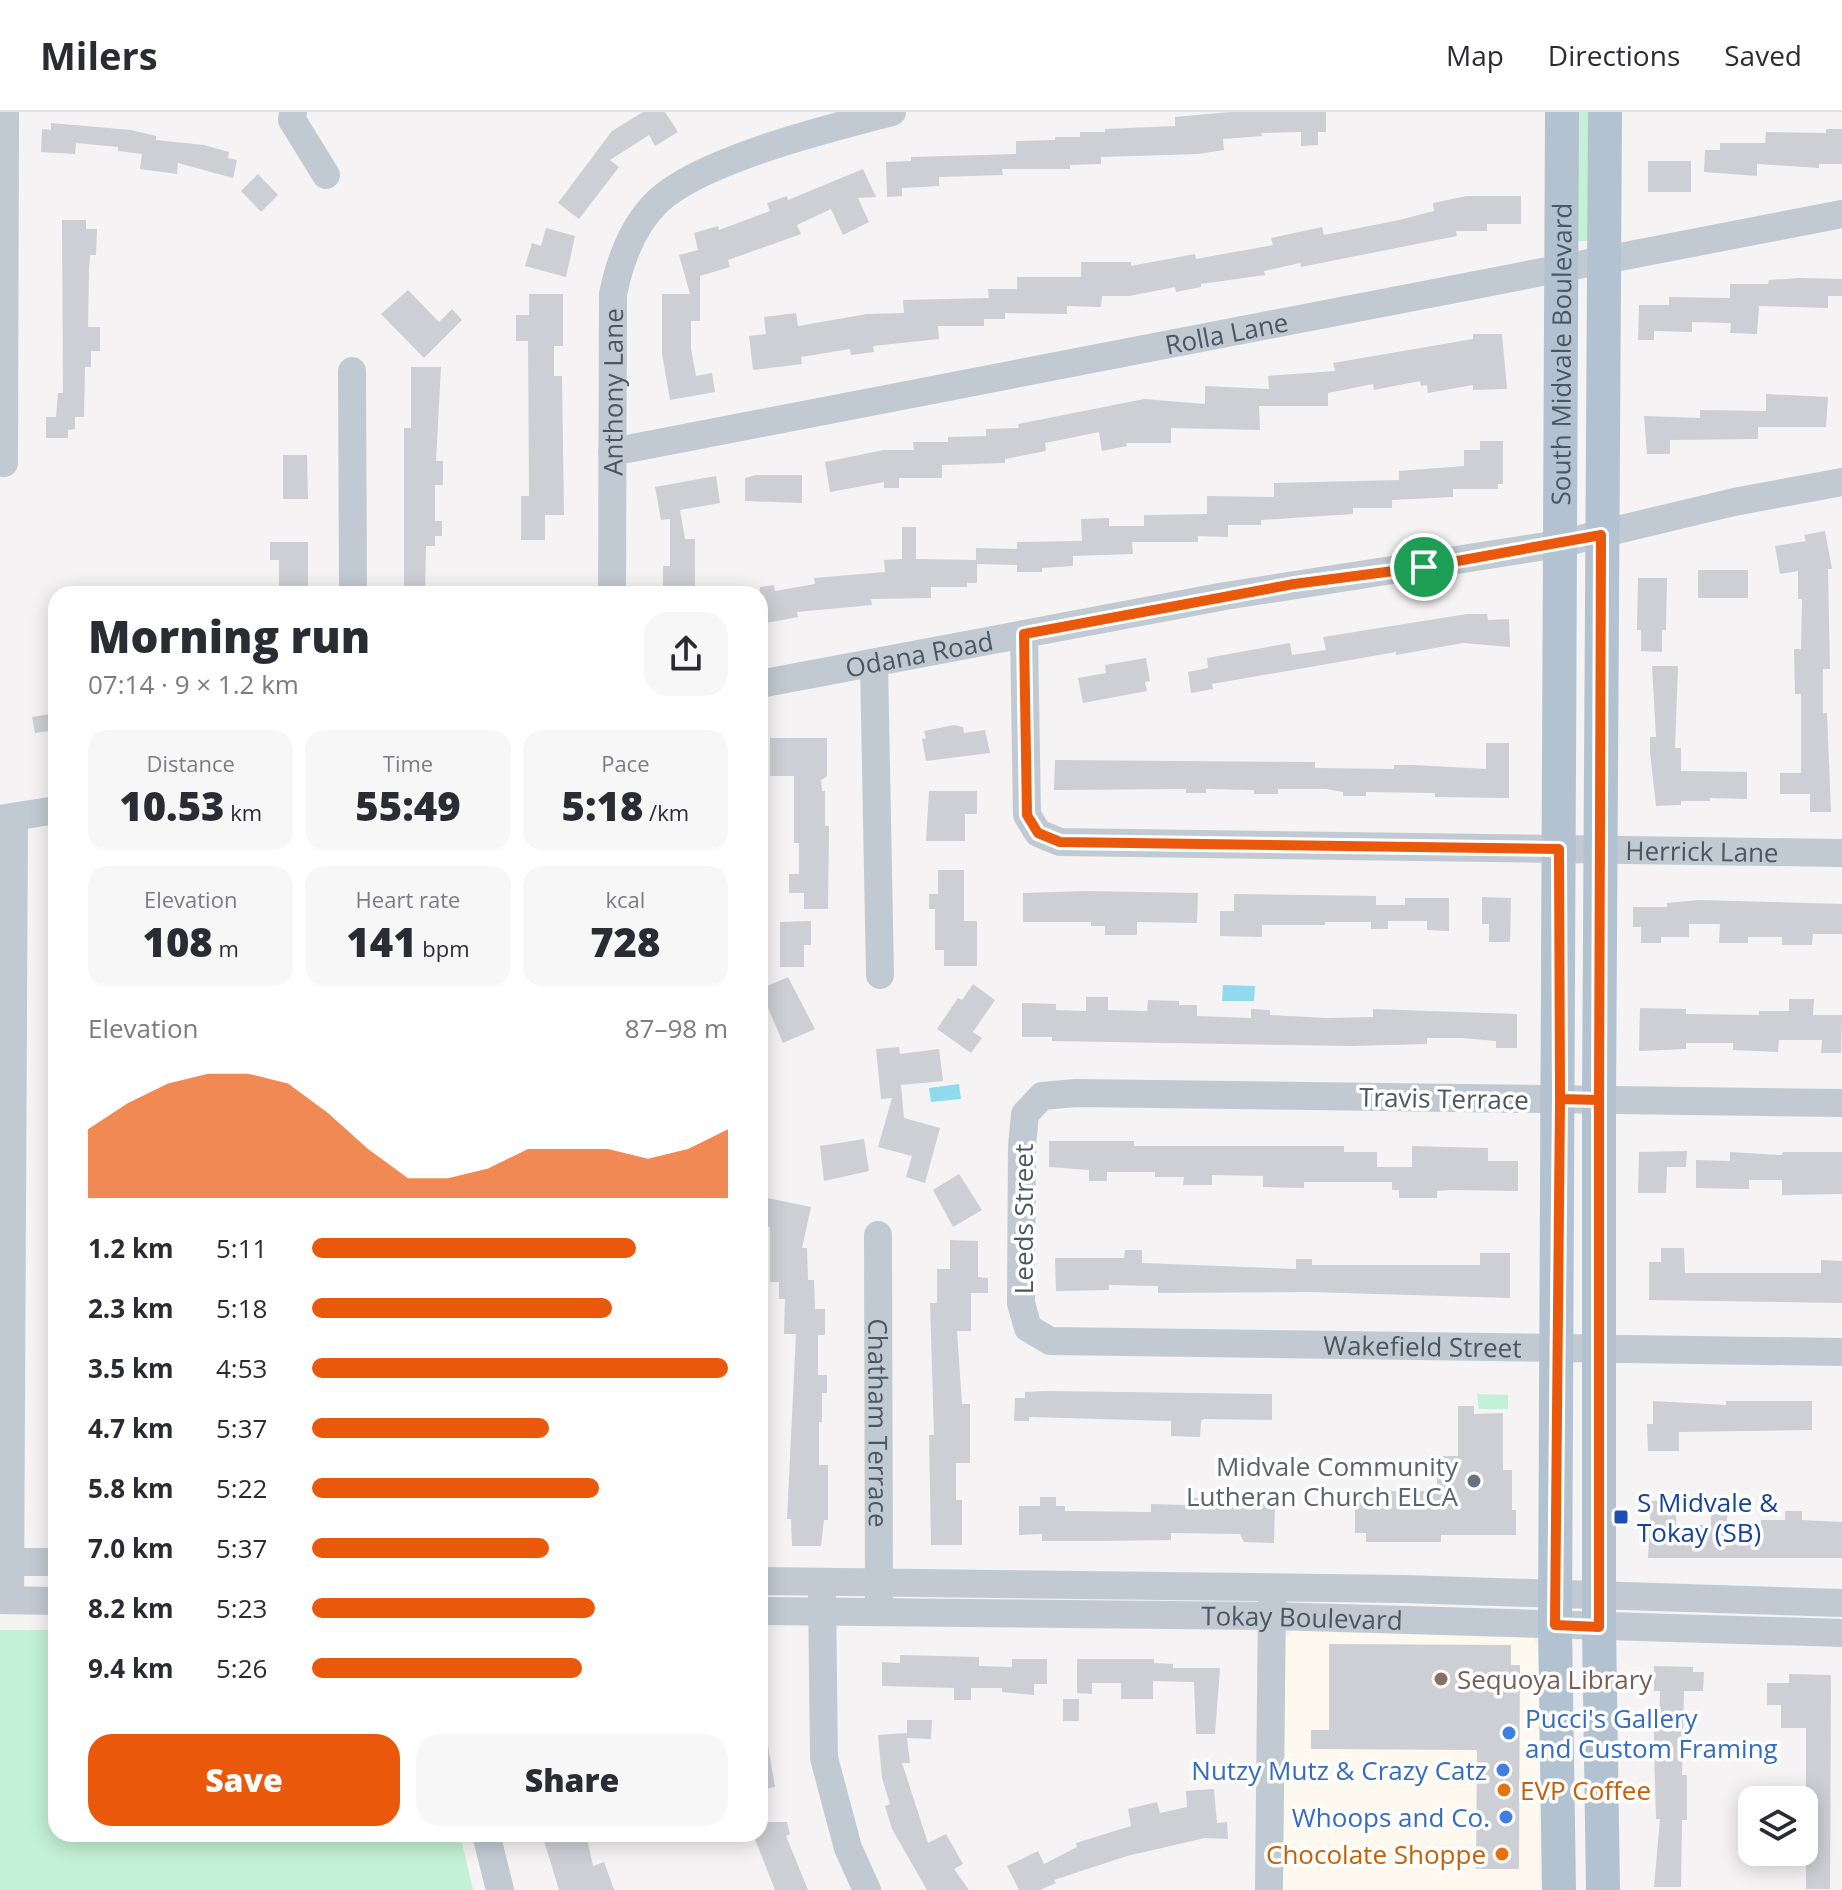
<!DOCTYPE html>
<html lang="en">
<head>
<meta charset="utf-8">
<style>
  body { margin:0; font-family:"Open Sans",sans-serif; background:#f7f7f7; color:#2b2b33; height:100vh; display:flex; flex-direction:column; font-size:30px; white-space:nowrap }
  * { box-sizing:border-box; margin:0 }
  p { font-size:26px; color:#7c7c81 }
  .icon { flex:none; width:44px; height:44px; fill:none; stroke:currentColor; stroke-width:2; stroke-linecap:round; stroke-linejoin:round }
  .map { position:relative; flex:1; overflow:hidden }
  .details { position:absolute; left:48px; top:474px; width:720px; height:1256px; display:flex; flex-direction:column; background:#fff; border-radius:24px; box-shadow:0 4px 20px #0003 }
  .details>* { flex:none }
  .controls { position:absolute; left:1738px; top:1674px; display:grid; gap:16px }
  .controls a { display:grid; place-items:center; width:80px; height:80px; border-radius:16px; background:#fff; box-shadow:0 4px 20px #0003; font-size:40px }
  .pin { position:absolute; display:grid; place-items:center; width:68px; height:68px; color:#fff; margin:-34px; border:4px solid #fff; border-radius:50%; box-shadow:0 2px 8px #0007 }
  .round { display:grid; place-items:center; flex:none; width:84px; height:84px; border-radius:24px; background:#f7f7f7 }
  .headline { display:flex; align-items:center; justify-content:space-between; height:136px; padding:0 40px }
  h1 { font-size:44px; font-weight:800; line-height:60px }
  .stats { display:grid; grid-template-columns:repeat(3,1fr); gap:12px; height:136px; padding:8px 40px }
  .stats div { display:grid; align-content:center; border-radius:20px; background:#f7f7f7; text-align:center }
  .stats b { font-size:40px; font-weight:800 }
  .stats small { font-size:22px; font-weight:400 }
  .stats p { font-size:22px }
  .chart { height:224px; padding:16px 40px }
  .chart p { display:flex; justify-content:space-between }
  .chart svg { width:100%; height:144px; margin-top:8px; fill:#ea580c; opacity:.7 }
  .button { display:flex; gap:16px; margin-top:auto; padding:16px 40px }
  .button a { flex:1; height:92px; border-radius:24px; background:#ea580c; color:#fff; font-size:32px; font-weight:800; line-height:92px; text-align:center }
  .button a+a { background:#f7f7f7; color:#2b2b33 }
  ul { padding:0 40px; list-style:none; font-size:26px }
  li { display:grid; grid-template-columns:128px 96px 1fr; align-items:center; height:60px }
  li i { height:20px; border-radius:10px; background:#ea580c }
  header { display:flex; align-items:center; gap:48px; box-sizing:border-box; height:112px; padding:0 40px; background:#fff; border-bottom:2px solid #e1e1e2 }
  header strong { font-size:38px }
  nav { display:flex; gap:44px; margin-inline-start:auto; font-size:28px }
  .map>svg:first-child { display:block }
</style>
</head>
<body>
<header>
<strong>Milers</strong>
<nav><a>Map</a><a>Directions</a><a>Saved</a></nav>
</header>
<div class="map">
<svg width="1842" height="1778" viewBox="0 0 1842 1778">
  <rect width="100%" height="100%" fill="#f5f3f3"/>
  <path fill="#fdf9ef" d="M1292 1517 1534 1526 1539 1542V1778H1278L1283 1741V1531Z"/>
  <path fill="#c3f1d5" d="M1574 0H1593L1590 129H1577Z
    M1477 1282 1508 1283V1297H1479Z
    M0 1518H56V1722H460L473 1778H0Z"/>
  <path fill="#90daee" d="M1223 873 1255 874 1254 889H1222Z
    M959 972 961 987 931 990 929 976Z"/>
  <path fill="#cdcfd5" d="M643 0H665L678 20 655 34 649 23 610 48 619 55 579 107 558 91 612 19Z
    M1230 0H1326V20H1318V33L1301 34V20L1261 21 1262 24 1223 27 1224 38 1198 42 1101 45V52L1070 53V57H1002L1003 63 939 65V74L902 76V84L887 85 886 50 911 49V45L1016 42V29L1055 28V25H1080V20H1105V17L1175 14V5Z
    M51 11 131 18 156 24V28L204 33 229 40 228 46 237 48 233 66 178 51 177 62 140 57 142 42 118 39V35L76 31 75 42 41 40 42 17 51 18Z
    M1826 17H1842V52H1819V56L1757 52V64L1704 60 1705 38H1720V31H1765L1766 20 1826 21Z
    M1648 49H1691V80H1648Z
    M863 57 876 85 858 86 869 110 843 123 831 97 797 113 801 122 728 148 730 155 700 164V209H691V237L696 264 712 261 715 280 670 288 662 242V182H690L679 143 698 138 694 121 718 114 719 118 770 99 767 91 787 84 788 88Z
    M258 62 278 83 261 100 241 79Z
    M1467 84H1521V112H1487V119H1456L1457 124 1301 155 1300 151 1264 159 1265 163 1201 172V175L1176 180 1175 175 1129 184H1102L1101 195 1067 194V202L1005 201V207H984V214H938L939 227 873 234 874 240 851 243 850 237 801 245 802 252 753 258 749 224 766 222 764 205 796 201 798 214 867 202 904 201 903 188 989 186 988 177H1017V165H1081V150H1131V154L1195 142 1196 147 1273 133 1271 126 1322 115 1324 123 1399 108 1434 99 1433 91Z
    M62 108H86V117H97L96 143H90L89 158 88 215H100V239H91V255H85L84 305H75V317L68 318V326H46V305H56L58 281H63Z
    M546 116 575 124 566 165 525 154 532 131 541 134Z
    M1800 166 1842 167V184H1828V196L1759 194 1757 222 1730 221 1731 211 1692 210V220L1654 219V228H1638L1639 193H1669V185L1730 186V172H1768L1769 168Z
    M408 178 439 210 452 197 462 208 424 246 381 202Z
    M529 182H563V234H554V264H562L564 403H545V428H521V384H529L528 229H516V203H529Z
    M1473 222H1502L1507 277 1473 278V273L1428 281 1427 273 1421 274 1420 269 1374 278 1373 272 1328 281V294H1259L1260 318 1171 316V331H1126L1127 334 1102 339 1099 320 1045 331 1046 339 1005 347V351L942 353V366H899V376H884V370L830 380 825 350 884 338H914L913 330H948V325L986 324V317L1019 316 1018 312 1144 287 1205 292V274L1269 277 1268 264 1335 259 1333 251 1473 227Z
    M411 255H441L436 349H443V373H435V409H442V424H435V434H426L425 482H404V316H411Z
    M1766 282 1828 285 1826 315H1758V327L1670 328V342H1647L1644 304 1700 306V298L1766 299Z
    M1480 329H1503V372H1498V377H1453V385L1392 388V396H1353V402L1261 408V413H1228V425L1198 424V430H1132L1133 442 1073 444V454L1042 456V460H1017V453L977 452V471H967V475H931V486L871 487 872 493 797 500 798 505 760 512V475L774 473 775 479 815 472 814 466 885 460 884 448 902 447V415H916V447L976 448V436L1017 437V430L1082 429 1081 407 1109 406V414H1144V403L1207 402V384L1274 385V371L1399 368V359L1464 354V338H1480Z
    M283 343H307L308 387H283Z
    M756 363H802V391L745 389V366Z
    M716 364 720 391 680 398 685 427H695V479H663V454H670V407L661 408 655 375Z
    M1825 419 1832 457H1828L1830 557H1823V601H1827L1831 700H1810V682H1780V661H1801V582H1795L1794 537H1801L1802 487H1798V459L1780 462 1775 434 1806 429 1804 423Z
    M270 430H308V482H279V448H270Z
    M1698 458H1748V486H1698Z
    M1638 466H1667L1666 518H1662V540L1641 539V518H1637Z
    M1467 502H1487L1488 508 1509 507 1510 535 1463 531 1396 543V540L1212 572 1213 577 1191 581 1188 560 1208 556 1207 546 1290 531 1292 543 1326 538 1323 525Z
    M1146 546 1150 569 1145 570 1147 579 1083 591 1078 566 1106 561 1105 553Z
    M1652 554H1678L1675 636H1681V659L1747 660V687L1710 686V689H1681V693L1656 694 1650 640V625H1656Z
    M56 601V618L35 621 32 605Z
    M954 613 963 615 964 621 985 618 990 641 926 649 922 627 926 626 924 619Z
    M770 626H827V664L821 668 822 679H825V714H829L828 797H804V781H789V762H799V731H794V664H770Z
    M1486 631H1509V686L1435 685V681L1366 680V684H1343V680L1326 677H1278V682H1254V678L1206 677V681H1186V677L1054 678 1055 648 1315 650V656L1394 657V653H1414L1486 657Z
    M929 679H977V702H965V729H926Z
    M938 758H964V809H977V854H944V838H935V797H929V782H938Z
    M1085 779 1198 781 1197 811 1137 810V823H1105V814H1091V810H1023V781Z
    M1234 782 1376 784V793H1405V786H1449V819L1427 818V809H1388V817H1371V810H1325V813H1262V825L1220 824V799H1234Z
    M1482 785 1511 786 1510 830H1489V812H1482Z
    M1699 788 1842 792V822H1813L1812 833H1782V825H1748V831H1719L1720 812H1689V825H1661V831H1641V815H1633V795H1667V791Z
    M811 809V833H804V855H780V810Z
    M788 865 815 917 783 931 760 877Z
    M973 872 995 888 973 920 982 926 971 941 937 917 958 886 962 888Z
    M1086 885H1108V898L1147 899 1148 888 1179 889V893H1197V904L1251 906V897L1270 898V903L1327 906 1373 905V897L1517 902V936H1496V929L1462 926H1427V932L1352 934 1052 929V925H1022V891L1056 892V898L1086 899Z
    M1789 887H1814L1813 903H1842L1841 941H1821L1822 928H1779L1778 940 1733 938V931H1686V937L1639 939 1640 896 1686 897V902L1759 903V899H1789Z
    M899 935 900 942 939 937 943 969 901 973 904 1006 940 1016 925 1071 906 1065 912 1044 878 1035 892 986 881 987 876 937Z
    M864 1027 869 1059 824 1069 820 1034Z
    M1049 1029H1134V1034H1344V1040H1377V1055H1412V1034L1488 1036V1049H1518V1079L1451 1078 1437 1079V1086H1399V1078H1392V1070H1304V1076L1263 1075V1064L1212 1063V1073H1183L1184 1065H1155V1060H1107V1069H1089V1058L1049 1055Z
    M1687 1039 1686 1055H1667L1666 1081H1638L1639 1040Z
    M1730 1040 1782 1043 1783 1040H1842V1082L1782 1083V1068H1749V1077L1696 1076V1048L1730 1049Z
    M959 1062 982 1098 953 1115 933 1078Z
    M767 1086 811 1095 802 1136H807L808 1168H814L815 1197H825V1223H818V1263H827V1281H822V1310H819V1353H828V1408H824L821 1434H792L791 1407H787L796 1222H784L785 1187H779V1170H770V1115L761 1113Z
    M950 1128 978 1129V1165L988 1166V1181H971V1219H957L962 1292H970V1351H956V1388H962V1433H931L929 1323H934L930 1191H937V1157H950Z
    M1661 1136H1684L1685 1161H1821V1148L1842 1149V1191L1649 1188V1150H1661Z
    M1125 1138H1142V1151L1296 1157V1147H1312V1153H1480V1141H1510V1186L1309 1180 1158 1181V1174L1109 1173V1178L1056 1179 1055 1146H1124Z
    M1047 1279 1272 1282V1308L1204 1307 1201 1309 1200 1325 1171 1324V1309L1029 1305V1309H1014L1015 1286H1025V1280Z
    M1653 1289 1726 1293V1289H1812V1318L1679 1320V1339H1648L1647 1312H1653Z
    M1458 1294H1474V1302L1503 1301V1358H1512V1398H1516V1423H1441V1430H1366V1421H1355V1384H1366V1379H1437V1344H1458Z
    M1040 1385H1056V1394H1065V1399L1151 1400V1392L1185 1393V1385L1200 1386V1390L1275 1392 1274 1431 1244 1430 1240 1422 1171 1421V1428L1099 1429H1042V1422L1019 1423V1394H1040Z
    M1676 1388V1413H1711V1402H1727V1413L1761 1414V1408H1785V1399H1802V1408L1842 1410V1446H1648L1651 1389Z
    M1329 1532 1511 1533V1553H1520L1519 1757H1476L1477 1638 1311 1637V1618H1329Z
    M900 1543 979 1545V1554L1012 1555V1547H1047V1572H1034V1583L1002 1580V1576H971V1588H954V1576L882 1574V1550L900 1551Z
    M1077 1547H1154V1551L1173 1552V1556H1220L1215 1622H1196L1194 1570 1153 1569V1587H1121V1571H1092V1582L1077 1581Z
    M1654 1554 1693 1555V1560H1704L1703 1579H1684L1682 1663H1687V1708H1682L1681 1775H1654L1660 1707H1656L1654 1637V1617H1659L1660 1579H1654Z
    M1789 1562 1831 1563 1830 1777H1806V1616H1781V1593H1767V1571H1789Z
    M1063 1587H1079V1609H1063Z
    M907 1608H932L931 1627 907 1626 910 1651H902L928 1731 946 1722 963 1752 954 1757 969 1778H927L892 1717 885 1694 890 1692 882 1666 878 1623 907 1621Z
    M760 1634H768L775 1675 760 1678Z
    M1214 1677 1217 1711 1227 1710 1228 1727 1205 1726 1127 1744 1054 1768 1056 1771 1040 1778H1019L1007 1754 1038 1739 1044 1752 1077 1735 1076 1731 1131 1714 1128 1697 1157 1690 1160 1701 1187 1695 1186 1679Z
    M760 1710H787L790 1722 786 1724 808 1778H775L753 1722H760Z
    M542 1722H586L593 1754 604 1750 614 1778H559Z"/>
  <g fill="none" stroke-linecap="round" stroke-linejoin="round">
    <g stroke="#c1cad2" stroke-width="28">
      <path d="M293 0 292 8 326 63"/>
      <path d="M352 259 353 482"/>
      <path id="s1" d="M612 340 1842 102"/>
      <path d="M4 351 5 0"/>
      <path id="s2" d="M612 482 613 182C620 148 632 114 658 89 703 47 831 16 892 0"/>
      <path id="s3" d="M1024 522 1027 703 1038 721 1060 730 1842 741"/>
      <path d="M874 551 880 863"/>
      <path id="s4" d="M760 572 1225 484 1559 432 1734 390 1842 370"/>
      <path d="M0 707 56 698"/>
      <path id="s5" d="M1842 991 1076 981 1042 984 1025 1002 1022 1034 1021 1191 1028 1216 1050 1229 1842 1240"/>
      <path id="s6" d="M878 1123 879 1487"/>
      <path d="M0 1450H56"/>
      <path d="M760 1469 1404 1477 1842 1491"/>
      <path d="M822 1482 824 1646 848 1736 867 1778"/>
      <path d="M0 1488 56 1489"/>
      <path d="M10 1488 14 705"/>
      <path id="s7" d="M760 1499 1271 1504 1842 1521"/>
      <path d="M486 1722 500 1778"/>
      <path d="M1269 1778 1272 1487"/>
    </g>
    <g stroke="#b3c2d1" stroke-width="34">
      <path id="s8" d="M1559 1778 1555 1513 1562 0"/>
      <path d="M1603 1778 1599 1515V988L1605 0"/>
    </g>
  </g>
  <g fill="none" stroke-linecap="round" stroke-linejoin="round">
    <g stroke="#fff" stroke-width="16">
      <path id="route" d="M1424 455 1294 472 1024 522 1027 703 1038 721 1060 730 1559 737 1560 987 1599 988V1515L1555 1513 1560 987 1599 988 1601 423 1424 455"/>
    </g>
    <use href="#route" stroke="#ea580c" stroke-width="10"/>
  </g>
  <circle fill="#6b7280" stroke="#fff" stroke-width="3" cx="1474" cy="1369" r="8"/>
  <rect fill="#1a4fb4" stroke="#fff" stroke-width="3" x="1613" y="1397" width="16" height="16" rx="4"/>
  <circle fill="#8d6e63" stroke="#fff" stroke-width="3" cx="1441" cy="1567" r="8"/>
  <g fill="#3f7fe0" stroke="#fff" stroke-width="3">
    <circle cx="1509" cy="1621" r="8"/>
    <circle cx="1503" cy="1658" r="8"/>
    <circle cx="1506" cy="1705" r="8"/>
  </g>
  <g fill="#e8710a" stroke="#fff" stroke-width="3">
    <circle cx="1504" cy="1678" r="8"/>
    <circle cx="1502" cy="1742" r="8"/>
  </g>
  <g text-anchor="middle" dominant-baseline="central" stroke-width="7" stroke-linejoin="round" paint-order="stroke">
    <g font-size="26" fill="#4a5661" stroke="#fff">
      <text stroke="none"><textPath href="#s1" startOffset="626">Rolla Lane</textPath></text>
      <text stroke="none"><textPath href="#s8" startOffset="1536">South Midvale Boulevard</textPath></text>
      <text stroke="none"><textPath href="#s2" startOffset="202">Anthony Lane</textPath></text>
      <text stroke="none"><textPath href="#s4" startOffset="162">Odana Road</textPath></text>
      <text stroke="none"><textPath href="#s3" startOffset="868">Herrick Lane</textPath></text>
      <text transform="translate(1444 986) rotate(1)">Travis Terrace</text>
      <text transform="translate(1023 1107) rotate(-90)">Leeds Street</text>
      <text stroke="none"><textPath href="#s5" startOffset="1438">Wakefield Street</textPath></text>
      <text stroke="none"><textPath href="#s6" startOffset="188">Chatham Terrace</textPath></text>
      <text stroke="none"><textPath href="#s7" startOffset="542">Tokay Boulevard</textPath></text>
    </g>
    <g font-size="26" fill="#5b616d" stroke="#fff" text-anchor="end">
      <text x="1458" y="1354">Midvale Community<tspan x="1458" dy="30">Lutheran Church ELCA</tspan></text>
    </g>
    <g font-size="26" fill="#164399" stroke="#fff" text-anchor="start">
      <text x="1637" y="1390">S Midvale &amp;<tspan x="1637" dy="30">Tokay (SB)</tspan></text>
    </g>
    <g font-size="26" fill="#785e54" stroke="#fff" text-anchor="start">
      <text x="1457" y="1567">Sequoya Library</text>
    </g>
    <g font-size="26" fill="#366cbe" stroke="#fff" text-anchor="end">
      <text x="1525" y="1606" text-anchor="start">Pucci's Gallery<tspan x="1525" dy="30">and Custom Framing</tspan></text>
      <text x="1487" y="1658">Nutzy Mutz &amp; Crazy Catz</text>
      <text x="1490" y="1705">Whoops and Co.</text>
    </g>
    <g font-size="26" fill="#c56008" stroke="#fff" text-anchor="start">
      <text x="1520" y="1678">EVP Coffee</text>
      <text x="1486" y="1742" text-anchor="end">Chocolate Shoppe</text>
    </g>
  </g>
</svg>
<div class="controls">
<a><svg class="icon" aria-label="layers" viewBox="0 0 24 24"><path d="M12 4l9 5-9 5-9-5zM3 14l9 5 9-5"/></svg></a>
</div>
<div class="pin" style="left:1424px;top:455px;background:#1e9e55"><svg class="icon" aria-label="arrive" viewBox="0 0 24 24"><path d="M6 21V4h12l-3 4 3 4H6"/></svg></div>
<section class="details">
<div class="headline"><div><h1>Morning run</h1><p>07:14 · 9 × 1.2 km</p></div><a class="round"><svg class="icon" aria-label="share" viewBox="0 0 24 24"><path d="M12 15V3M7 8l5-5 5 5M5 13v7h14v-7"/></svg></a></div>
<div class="stats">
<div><p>Distance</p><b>10.53<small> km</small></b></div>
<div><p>Time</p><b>55:49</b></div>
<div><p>Pace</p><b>5:18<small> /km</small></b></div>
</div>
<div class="stats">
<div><p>Elevation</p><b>108<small> m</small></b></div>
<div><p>Heart rate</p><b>141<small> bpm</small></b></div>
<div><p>kcal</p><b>728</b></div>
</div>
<div class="chart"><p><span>Elevation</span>87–98 m</p>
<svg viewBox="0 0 160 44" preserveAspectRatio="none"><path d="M0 44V23L10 15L20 9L30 6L40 6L50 9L60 18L70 29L80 38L90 38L100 35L110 29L120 29L130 29L140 32L150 29L160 23V44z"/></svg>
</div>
<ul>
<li><b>1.2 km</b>5:11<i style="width:78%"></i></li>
<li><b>2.3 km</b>5:18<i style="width:72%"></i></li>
<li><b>3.5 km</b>4:53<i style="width:100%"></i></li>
<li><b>4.7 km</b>5:37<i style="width:57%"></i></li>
<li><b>5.8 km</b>5:22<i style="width:69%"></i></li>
<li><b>7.0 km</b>5:37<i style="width:57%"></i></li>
<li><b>8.2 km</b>5:23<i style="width:68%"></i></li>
<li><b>9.4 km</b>5:26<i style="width:65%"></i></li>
</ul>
<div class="button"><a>Save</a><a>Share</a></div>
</section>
</div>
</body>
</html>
